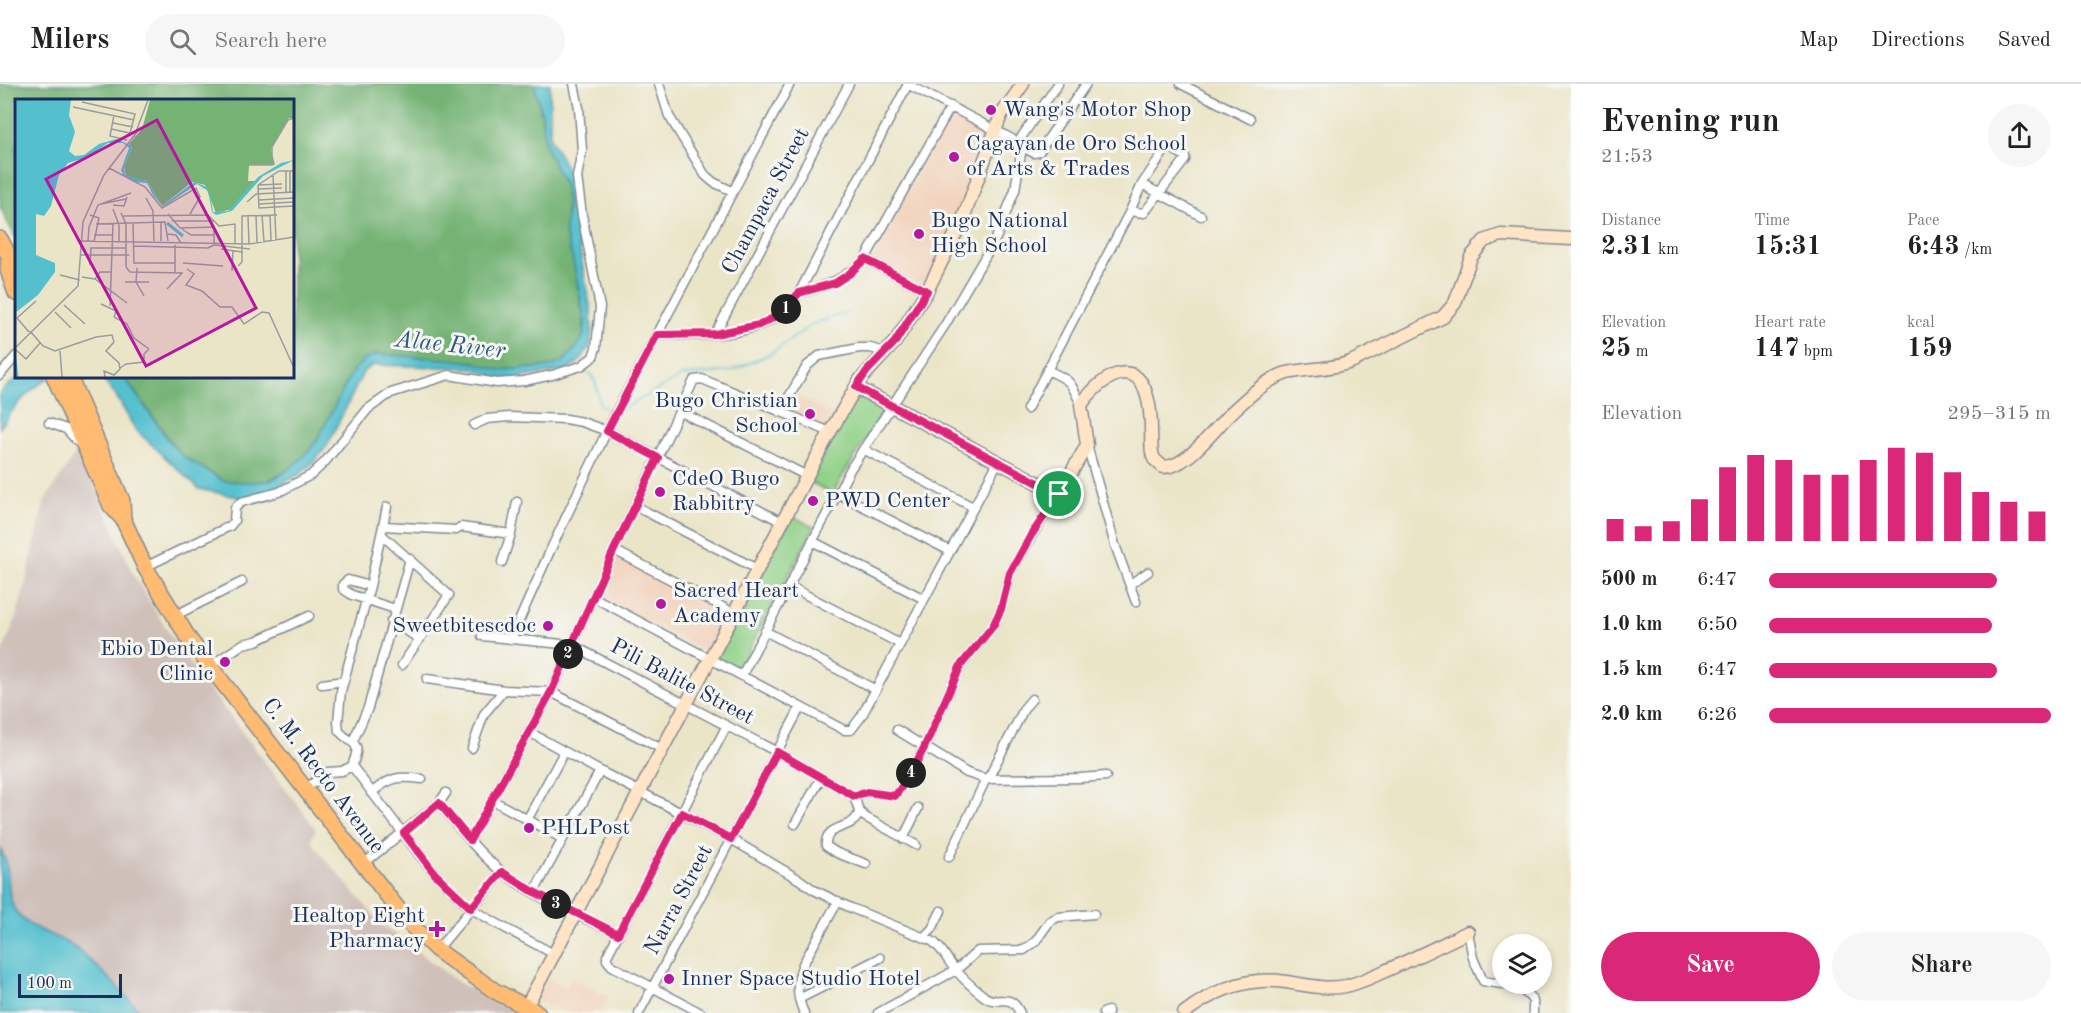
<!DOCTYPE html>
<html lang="en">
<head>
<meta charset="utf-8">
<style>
  body { margin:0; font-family:"Old Standard TT",serif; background:#f6f6f6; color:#222; height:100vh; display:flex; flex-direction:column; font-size:22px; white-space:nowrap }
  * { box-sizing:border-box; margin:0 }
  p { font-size:20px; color:#767676 }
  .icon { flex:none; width:33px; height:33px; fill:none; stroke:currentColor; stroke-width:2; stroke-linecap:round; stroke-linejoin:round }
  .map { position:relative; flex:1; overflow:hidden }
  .sheet { display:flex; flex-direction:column; background:#fff; width:510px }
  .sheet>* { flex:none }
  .controls { position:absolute; left:1492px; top:850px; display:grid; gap:12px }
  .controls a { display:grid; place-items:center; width:60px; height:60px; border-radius:50%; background:#fff; box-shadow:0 3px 9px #0003; font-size:30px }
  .scale { position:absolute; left:18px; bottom:15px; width:104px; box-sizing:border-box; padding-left:6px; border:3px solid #1b2f5e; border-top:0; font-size:16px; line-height:21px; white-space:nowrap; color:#1b2f5e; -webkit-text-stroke:4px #f6f6f2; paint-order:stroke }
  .pin { position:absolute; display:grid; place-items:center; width:51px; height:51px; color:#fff; margin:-26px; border:3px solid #fff; border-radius:50%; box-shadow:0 2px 6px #0007 }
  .km { position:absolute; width:30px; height:30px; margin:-15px; border-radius:50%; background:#222; color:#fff; font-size:16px; line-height:30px; text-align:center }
  .round { display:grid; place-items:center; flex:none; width:63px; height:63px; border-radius:32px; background:#f6f6f6 }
  .headline { display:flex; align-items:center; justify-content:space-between; height:102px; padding:0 30px }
  h1 { font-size:33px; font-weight:700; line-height:45px }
  .figures { display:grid; grid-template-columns:repeat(3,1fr); gap:9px; height:102px; padding:6px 30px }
  .figures div { display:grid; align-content:center }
  .figures b { font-size:26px; font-weight:700 }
  .figures small { font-size:16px; font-weight:400 }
  .figures p { font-size:16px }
  .chart { height:168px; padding:12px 30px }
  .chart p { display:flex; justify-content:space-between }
  .chart svg { width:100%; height:108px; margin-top:6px; stroke:#db2777; stroke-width:6 }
  .button { display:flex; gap:12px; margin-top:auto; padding:12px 30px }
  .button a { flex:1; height:69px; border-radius:36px; background:#db2777; color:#fff; font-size:24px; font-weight:700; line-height:69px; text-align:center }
  .button a+a { background:#f6f6f6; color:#222 }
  ul { padding:0 30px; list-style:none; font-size:20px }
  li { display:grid; grid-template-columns:96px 72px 1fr; align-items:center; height:45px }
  li i { height:15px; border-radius:8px; background:#db2777 }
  header { display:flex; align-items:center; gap:36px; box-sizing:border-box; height:84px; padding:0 30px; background:#fff; border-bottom:2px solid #e0e0e0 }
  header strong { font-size:28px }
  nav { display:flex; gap:33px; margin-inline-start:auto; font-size:21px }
  .search { width:420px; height:54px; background:#f6f6f6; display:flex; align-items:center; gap:15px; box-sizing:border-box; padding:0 21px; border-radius:33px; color:#767676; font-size:22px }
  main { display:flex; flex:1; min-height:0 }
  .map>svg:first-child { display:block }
</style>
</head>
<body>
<header>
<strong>Milers</strong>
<div class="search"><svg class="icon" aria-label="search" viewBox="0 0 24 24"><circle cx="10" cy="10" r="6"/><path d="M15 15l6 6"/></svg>Search here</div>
<nav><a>Map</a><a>Directions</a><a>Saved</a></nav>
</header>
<main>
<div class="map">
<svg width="1571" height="929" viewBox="0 0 1571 929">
  <rect width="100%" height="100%" fill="#f6f6f2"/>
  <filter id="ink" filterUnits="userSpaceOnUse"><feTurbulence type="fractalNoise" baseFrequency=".0167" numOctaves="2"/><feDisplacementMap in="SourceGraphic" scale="12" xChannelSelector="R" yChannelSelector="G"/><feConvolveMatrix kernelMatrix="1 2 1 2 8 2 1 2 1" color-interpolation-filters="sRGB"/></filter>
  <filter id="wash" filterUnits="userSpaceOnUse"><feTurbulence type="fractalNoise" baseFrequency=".008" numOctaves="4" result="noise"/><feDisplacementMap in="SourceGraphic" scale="24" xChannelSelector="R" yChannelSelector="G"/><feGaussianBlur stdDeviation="1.35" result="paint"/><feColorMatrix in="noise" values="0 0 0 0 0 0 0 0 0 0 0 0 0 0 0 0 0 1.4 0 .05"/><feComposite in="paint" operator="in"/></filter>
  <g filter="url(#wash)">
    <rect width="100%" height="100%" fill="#ebe5c8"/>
    <path fill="#f2d4be" d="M951 25 992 47 966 119 927 203 873 174Z
      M795 311 834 331 826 346 785 328Z
      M616 471 726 532 706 568 597 509Z
      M548 894 565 903 554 924 537 915Z
      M570 894 609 913 600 929H566L555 924Z"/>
    <path fill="#cfc0ba" d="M79 364 132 488 178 564 316 745 311 756 321 770 382 841 459 899 516 929H142L93 878 74 863 25 837 16 828 11 818 6 775 0 765V574L15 537 25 502 45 416Z"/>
    <path fill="#91d188" stroke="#568073" stroke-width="1.5" d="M855 312 884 325 832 410 809 397Z
      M792 432 814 443 737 588 715 576Z"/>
    <path fill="#74b374" stroke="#487169" stroke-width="1.5" d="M0 0H534L542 30 545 60 555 83 565 102 567 116 565 149 573 176 584 236V251L577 263 563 278 549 283 497 286 474 278 378 270 354 285 316 358 304 372 287 387 266 397 244 398 224 397 182 372 173 361 124 293 292 292V16H16V155L0 123Z"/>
    <path fill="#54c0ce" stroke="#387896" stroke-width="1.5" d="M534 0H550V54L573 96 576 146 591 227 592 247 590 261 581 276 568 286 512 295 496 293 473 284 374 281 364 287 327 362 314 378 300 390 266 410 242 414 199 405 135 345 115 310 100 293H124L172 361 185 374 224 397 250 398 270 397 287 387 304 372 316 358 354 285 365 275 378 270 456 276 477 279 498 286 549 283 563 278 577 263 584 251 585 238 573 176 565 149 567 118 565 102 555 83 545 60 542 30Z
      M19 293H50C29 306 13 323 0 344V308Z
      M0 765C13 784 4 808 15 826 28 847 58 850 77 865 101 884 121 907 142 929H0Z"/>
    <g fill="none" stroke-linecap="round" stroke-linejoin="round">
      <path stroke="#54c0ce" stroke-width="2" d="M582 286C597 288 597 308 600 321L609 327 615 326
        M537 298 554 296 566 291
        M621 326 682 292 731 287 772 269 813 240 846 229"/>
    </g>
  </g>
  <g filter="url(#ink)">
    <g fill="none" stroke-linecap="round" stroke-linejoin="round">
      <g stroke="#838a93" stroke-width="11">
        <path id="street" d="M659 0 669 32 705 91 713 98 732 107
          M1181 0 1250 35
          M1018 58 1058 0
          M1022 63 1034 69 1039 68 1086 0
          M1142 100 1201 132
          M865 175 927 207
          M799 209C828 202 843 196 865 175L951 22
          M715 250 849 0
          M657 251C697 251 746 255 780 230 787 224 793 216 799 209L908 0
          M1047 286C1070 296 1071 297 1081 321
          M0 291 16 272
          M1027 325 1130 127 1142 100 1168 62 1185 72V76L1144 129 1130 127
          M679 327 807 392
          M780 328 807 282 819 272 859 264H870L886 268
          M49 339 66 345 80 360
          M474 341 487 335 509 333 566 335 582 338 607 347 782 438
          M1087 361 1115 461 1136 518
          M863 365 973 423
          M837 409 950 467
          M635 422 757 485
          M384 442 456 446 461 443 511 450
          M382 451 449 511 402 581
          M812 457 924 515
          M614 466 734 529
          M502 478 511 450 517 418
          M145 483 230 442 234 437 235 424 241 418 279 408 311 391 324 379 368 325 391 309 449 291 497 299 524 297 552 291 581 282 593 273 596 264 600 223 582 131 577 93 582 66 579 24 574 0
          M1130 500 1148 488
          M370 502 348 496 343 500V505L352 511 395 525
          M789 502 900 560
          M593 513 844 646H851L861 633 998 378
          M174 532 242 498
          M391 537 420 555
          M765 547 876 606
          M482 552 572 561 777 668 854 712
          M511 555 550 467 614 332 790 0
          M210 582 243 560 256 557 309 532
          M742 591 851 384 945 241 996 154 1015 106 1022 63 1018 58 909 1
          M427 595 504 606 551 608 662 665
          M322 600 344 597
          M897 646 967 689 986 695 1080 694 1106 692
          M529 648 600 687 731 755 800 796 814 806 851 824 932 857C940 862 944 870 950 879 959 891 973 904 985 913 999 923 1009 906 1020 929
          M353 657 368 624 410 475
          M472 664 484 630 504 606
          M352 682 418 769 435 790 463 817 470 824 503 843 554 870
          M304 706 328 688 342 687 352 682C363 655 352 662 339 647L338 638 341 607 370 502 387 423
          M371 709C391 693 397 692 422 695
          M854 712 867 708 895 712 909 691 924 664 961 581 993 542 1001 525 1010 489 1031 453 1059 410
          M854 712 859 727 865 733 916 761
          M492 716 563 755
          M439 719 446 709
          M859 727C857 747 824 738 826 762L837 769 866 780
          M527 736 564 668
          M795 740 821 694
          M903 755 918 724
          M470 756 551 608 614 466 694 296 702 295 830 348
          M949 773 986 695 990 691 1025 623 1032 615
          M362 781 439 719C458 743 478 769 502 788 536 814 579 831 618 850
          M534 808 600 687
          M1468 848 1473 874 1483 897C1502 901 1521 899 1533 917V929
          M924 853 932 845 941 827
          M437 866 502 788
          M799 915 880 874
          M639 929 800 624
          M701 929 612 882 607 876V872L726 643
          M804 929C796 911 796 898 803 880L838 817
          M878 929 956 886 978 867 1024 866 1035 858 1050 837 1058 833 1094 830
          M1103 929 1108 927V929"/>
      </g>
      <g stroke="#838a93" stroke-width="15">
        <path id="secondary" d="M856 303 1059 410 1087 361 1081 321C1097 297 1135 268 1147 312 1153 331 1150 350 1152 369L1154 375 1163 383C1188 384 1216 342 1234 326 1249 312 1267 295 1287 289 1308 284 1330 286 1351 278L1443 233 1455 219 1471 173 1484 157 1501 151 1571 155
          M526 923 830 348 860 296 895 258 927 207 963 135 1001 31 1023 0
          M1184 929C1214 906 1248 892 1286 898 1306 901 1326 906 1346 902 1359 899 1372 893 1385 887 1413 875 1441 861 1468 848"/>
      </g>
      <g stroke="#838a93" stroke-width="18">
        <path id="highway" d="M0 155 9 172 16 178
          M9 172 8 186 16 209
          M54 292 111 422 123 435 145 483 189 555 408 838 437 866 465 886 495 907 538 929
          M69 292 122 417 123 435"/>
      </g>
      <use href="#street" stroke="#fff" stroke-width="8"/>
      <use href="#secondary" stroke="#ffe4c6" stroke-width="12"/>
      <use href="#highway" stroke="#febb71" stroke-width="15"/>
    </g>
  </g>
  <g fill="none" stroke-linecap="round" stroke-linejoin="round" filter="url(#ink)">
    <g stroke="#fff" stroke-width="12">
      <path id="route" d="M865 175 927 207 895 258 867 287 856 303 1059 410 1030 453 1010 489 1001 525 993 542 961 581 924 664 909 692 895 712 867 708 854 712 777 668 731 755 682 729 618 850 534 808 502 788 471 824 435 790 404 749 439 719 470 756 551 608 614 466 658 374 607 347 657 251 715 250 759 241 779 231 799 209 835 199 849 190Z"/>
    </g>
    <use href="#route" stroke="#db2777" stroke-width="8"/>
  </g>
  <g fill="#b5179e" stroke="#f6f6f2" stroke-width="2">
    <circle cx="991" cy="26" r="6"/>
    <circle cx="954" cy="73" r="6"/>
    <circle cx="919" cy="150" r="6"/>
    <circle cx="810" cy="330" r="6"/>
    <circle cx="660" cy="408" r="6"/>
    <circle cx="813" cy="417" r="6"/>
    <circle cx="661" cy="520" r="6"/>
    <circle cx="548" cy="542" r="6"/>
    <circle cx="225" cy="578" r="6"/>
    <circle cx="529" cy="744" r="6"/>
    <path d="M434 836h6v6h6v6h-6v6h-6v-6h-6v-6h6z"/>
    <circle cx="669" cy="895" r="6"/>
  </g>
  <g text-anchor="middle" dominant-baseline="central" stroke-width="6" stroke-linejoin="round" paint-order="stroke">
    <g font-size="22" fill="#1b2f5e" stroke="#f6f6f2" text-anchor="start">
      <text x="1003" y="26">Wang's Motor Shop</text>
      <text x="966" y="60">Cagayan de Oro School<tspan x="966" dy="25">of Arts &amp; Trades</tspan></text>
      <text x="931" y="137">Bugo National<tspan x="931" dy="25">High School</tspan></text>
      <text x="798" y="317" text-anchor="end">Bugo Christian<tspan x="798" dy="25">School</tspan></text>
      <text x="672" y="395">CdeO Bugo<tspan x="672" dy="25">Rabbitry</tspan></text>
      <text x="825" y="417">PWD Center</text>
      <text x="673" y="507">Sacred Heart<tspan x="673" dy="25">Academy</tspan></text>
      <text x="536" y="542" text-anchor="end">Sweetbitescdoc</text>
      <text x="213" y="565" text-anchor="end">Ebio Dental<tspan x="213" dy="25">Clinic</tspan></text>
      <text x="541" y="744">PHLPost</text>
      <text x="425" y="832" text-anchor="end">Healtop Eight<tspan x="425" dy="25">Pharmacy</tspan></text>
      <text x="681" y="895">Inner Space Studio Hotel</text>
    </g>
    <g font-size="22" fill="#1b2f5e" stroke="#f6f6f2">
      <text transform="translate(766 117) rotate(-62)">Champaca Street</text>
      <text transform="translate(682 598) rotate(28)">Pili Balite Street</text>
      <text transform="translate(323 692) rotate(53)">C. M. Recto Avenue</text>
      <text transform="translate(679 816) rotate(-62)">Narra Street</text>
    </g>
    <g font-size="24" font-style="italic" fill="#2c5a80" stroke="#f6f6f2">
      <text transform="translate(450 262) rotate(6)">Alae River</text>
    </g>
  </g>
  <g transform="translate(15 15)">
    <rect width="279" height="279" fill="#ebe5c8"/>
    <path d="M135 1H279V19H274L256 50 260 66H234L233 82H240L217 110 201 114 190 86 177 83 147 107 132 82 111 78 109 67 117 49 114 45 127 30Z" fill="#74b374"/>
    <path d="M0 1H56L54 16 60 33 54 52 60 57 69 56 84 45 101 40 115 46 117 49 109 67 110 76 132 82 147 107 179 83 192 88 195 95 198 113 213 112 243 78 266 64 279 61 248 77 217 112 201 116 197 113 193 92 182 85 148 108 138 96 132 84 119 83 108 76 106 71 114 49 108 44H93L73 58 53 64 44 76 36 107 29 117 21 115V156L40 164V173L23 196 0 214Z" fill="#54c0ce"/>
    <path fill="none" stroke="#54c0ce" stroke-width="3" d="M152 124 168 137M0 260 2 278"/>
    <path fill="none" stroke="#989c9e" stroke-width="1.5" d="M67 3 120 15 115 34 96 30M58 8 119 21M99 16 95 37 112 41M98 24 118 28M119 38 133 1M234 66H257V48L273 21 279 19M94 69 130 88 147 109 181 89 185 98 175 115M275 72V93M258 75 261 141M243 86 244 109 279 107M243 86 264 72H279M243 86 267 85M243 90 267 89M271 94V72M131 99 138 112 139 142M244 101 279 99M232 103 241 95 279 93M86 105 111 100M244 105 279 103M98 106 109 107 112 98M98 110 104 126V142M106 114 111 125V168M153 115 165 129 200 128M75 116 84 119 79 143M247 116 249 143M255 116 256 142M108 117 193 116 204 127 220 125V144M233 117 234 145M241 117 242 144M157 122H199M146 123V142M118 124 119 164H160M81 125 150 123 153 142M167 130 176 136H199M152 135 161 136 166 144M79 136H98M65 142 234 145 279 138M73 142 74 128 83 106 116 94M160 146V174M199 146 235 150M118 147 193 149 199 146V130M206 150 227 153M66 156H114M168 164 208 167M75 166 76 149H111M223 167 227 163V117L262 116M111 168 115 173 168 174M122 169 121 183 129 197M172 170 179 175 171 186 187 192 205 208H217L229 225 247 213 254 214 279 269M217 172 218 152M45 176 65 181M67 178 80 180 112 204M80 180 85 173H97M110 183H134M152 190 167 174M86 205 101 212 99 218M49 206 70 225M95 207 98 125M40 213 56 229M99 218 112 225 119 239 134 250M15 232 28 247 40 252 81 238 97 236 99 243 91 252 104 264 105 270 99 276 89 272 90 278M14 233 2 219 21 202M0 249 63 187 68 123 89 76 122 33M0 250 11 260 25 244M45 252 47 278M105 269 111 265 129 263V255L134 250"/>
    <path fill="#b5179e" fill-opacity="0.15" stroke="#b5179e" stroke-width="3" d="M142 21 241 209 131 267 31 80Z"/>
    <rect width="279" height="279" fill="none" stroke="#1b2f5e" stroke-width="3"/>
  </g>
</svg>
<div class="controls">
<a><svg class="icon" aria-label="layers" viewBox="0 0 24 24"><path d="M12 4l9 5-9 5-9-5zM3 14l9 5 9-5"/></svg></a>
</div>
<div class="scale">100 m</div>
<div class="pin" style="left:1059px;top:410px;background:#1e9e55"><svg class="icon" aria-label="arrive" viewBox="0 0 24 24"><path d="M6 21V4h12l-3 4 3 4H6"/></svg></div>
<b class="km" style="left:786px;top:225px">1</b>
<b class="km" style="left:568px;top:570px">2</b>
<b class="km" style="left:556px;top:820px">3</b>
<b class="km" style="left:911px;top:689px">4</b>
</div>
<section class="sheet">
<div class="headline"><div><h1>Evening run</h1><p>21:53</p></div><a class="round"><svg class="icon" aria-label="share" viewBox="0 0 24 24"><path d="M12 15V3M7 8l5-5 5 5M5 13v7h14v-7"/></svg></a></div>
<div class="figures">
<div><p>Distance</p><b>2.31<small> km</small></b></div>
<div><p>Time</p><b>15:31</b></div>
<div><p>Pace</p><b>6:43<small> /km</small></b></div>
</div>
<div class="figures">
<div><p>Elevation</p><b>25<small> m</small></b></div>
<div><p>Heart rate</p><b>147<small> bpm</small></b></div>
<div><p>kcal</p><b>159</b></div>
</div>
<div class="chart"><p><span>Elevation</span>295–315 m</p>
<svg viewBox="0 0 160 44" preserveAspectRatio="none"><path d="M5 44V35M15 44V38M25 44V36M35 44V27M45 44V14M55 44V9M65 44V11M75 44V17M85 44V17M95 44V11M105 44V6M115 44V8M125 44V16M135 44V24M145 44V28M155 44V32"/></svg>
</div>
<ul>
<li><b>500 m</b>6:47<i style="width:81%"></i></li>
<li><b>1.0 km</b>6:50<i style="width:79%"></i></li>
<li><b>1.5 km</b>6:47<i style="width:81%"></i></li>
<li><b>2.0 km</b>6:26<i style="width:100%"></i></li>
</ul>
<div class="button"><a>Save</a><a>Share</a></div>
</section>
</main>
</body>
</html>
